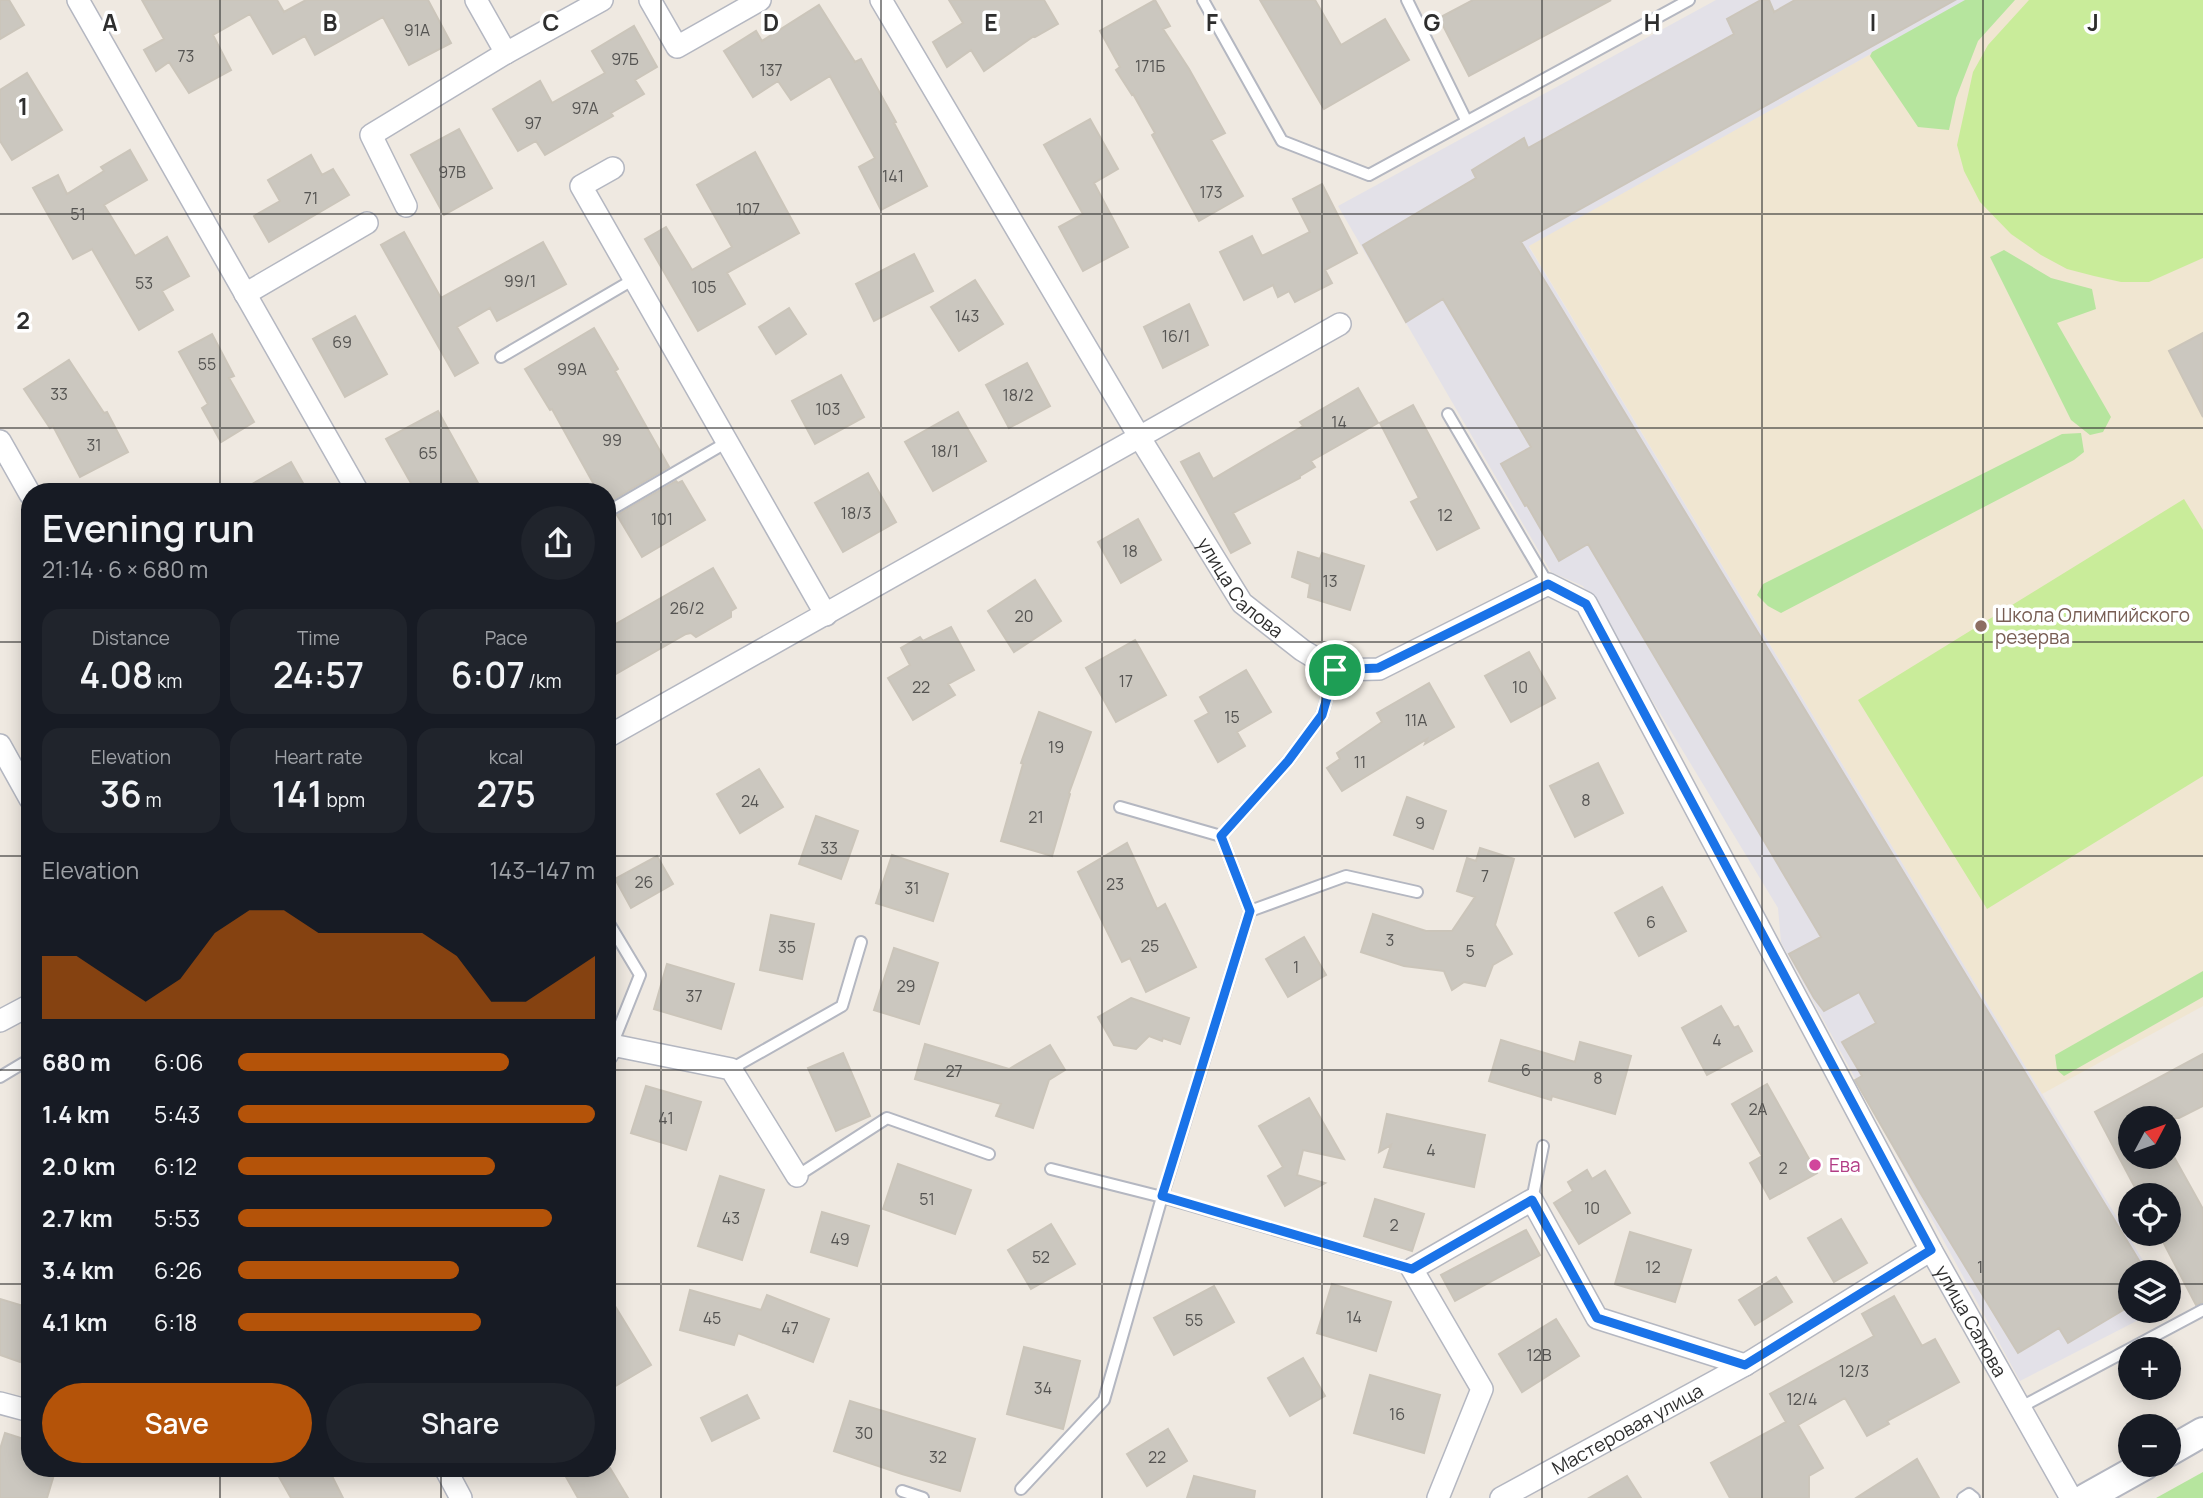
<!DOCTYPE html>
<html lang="en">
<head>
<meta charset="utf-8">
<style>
  body { margin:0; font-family:Manrope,sans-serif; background:#20242c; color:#f1f3f6; height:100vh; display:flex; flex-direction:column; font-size:26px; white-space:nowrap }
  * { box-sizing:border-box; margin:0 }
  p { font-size:23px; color:#9ea1a6 }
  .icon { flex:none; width:38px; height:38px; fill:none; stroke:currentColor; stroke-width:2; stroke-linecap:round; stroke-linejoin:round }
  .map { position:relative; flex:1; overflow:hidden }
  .sheet { position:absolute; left:21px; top:483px; width:595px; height:994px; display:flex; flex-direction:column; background:#171b24; border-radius:28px; box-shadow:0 4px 18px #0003 }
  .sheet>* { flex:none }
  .needle { width:46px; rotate:49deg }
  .controls { position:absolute; left:2118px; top:1106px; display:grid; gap:14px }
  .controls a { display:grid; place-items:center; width:63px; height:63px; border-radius:50%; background:#171b24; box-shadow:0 4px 18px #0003; font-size:35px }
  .pin { position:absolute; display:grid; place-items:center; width:60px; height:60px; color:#fff; margin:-30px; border:4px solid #fff; border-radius:50%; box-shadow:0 2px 7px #0007 }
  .round { display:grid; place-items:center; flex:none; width:74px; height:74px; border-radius:37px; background:#20242c }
  .headline { display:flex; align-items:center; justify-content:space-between; height:119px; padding:0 21px }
  h1 { font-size:38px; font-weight:600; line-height:52px }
  .metrics { display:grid; grid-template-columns:repeat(3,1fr); gap:10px; height:119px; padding:7px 21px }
  .metrics div { display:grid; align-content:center; border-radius:18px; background:#20242c; text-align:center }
  .metrics b { font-size:35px; font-weight:600 }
  .metrics small { font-size:19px; font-weight:400 }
  .metrics p { font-size:19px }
  .chart { height:196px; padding:14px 21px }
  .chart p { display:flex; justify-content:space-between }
  .chart svg { width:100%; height:126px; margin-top:7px; fill:#b45309; opacity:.7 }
  .action { display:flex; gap:14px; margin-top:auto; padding:14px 21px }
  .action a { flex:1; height:80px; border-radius:42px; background:#b45309; color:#fff; font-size:28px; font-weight:600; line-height:80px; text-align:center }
  .action a+a { background:#20242c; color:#f1f3f6 }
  ul { padding:0 21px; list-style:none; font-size:23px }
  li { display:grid; grid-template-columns:112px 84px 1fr; align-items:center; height:52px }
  li i { height:18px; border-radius:9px; background:#b45309 }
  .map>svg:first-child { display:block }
</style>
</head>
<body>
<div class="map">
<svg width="2203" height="1498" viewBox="0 0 2203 1498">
  <rect width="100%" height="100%" fill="#efe9e1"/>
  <path fill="#e3e1e8" d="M1716 0H1967L1529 247 2150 1272H2130V1311H2156L2020 1381 1781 942 1778 908 1583 586 1551 572 1338 206Z"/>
  <path fill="#f0e6d1" d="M1967 0H2203V1006L2042 1094 1529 246Z"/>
  <path fill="#b6e59e" d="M1965 0H2015L1978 41 1956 98 1949 130 1918 127 1870 56 1872 52Z
    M2004 250 2051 278 2092 289 2096 309 2057 323 2111 417 2103 432 2090 435 2071 420 1990 257Z
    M2081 433 2084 452 2074 460 1781 613 1768 606 1757 595 1763 584 2062 434Z
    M2203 971V997L2064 1076 2057 1070 2055 1055Z
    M2203 1472V1498H2156Z"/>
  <path fill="#c9ec9a" d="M2029 0H2203V258L2149 282H2121L2094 276 2067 269 2041 255 2011 234 1980 202 1964 171 1957 145 1973 72 1988 45Z
    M2184 499 2203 530V776L1987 909 1858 700Z"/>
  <path fill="#cbc7bf" stroke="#cbc5ba" stroke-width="2" d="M0 0H9L24 25 0 39Z
    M142 0H277L284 12 306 0H428L451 43 409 65 383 17 315 55 305 36 273 54 250 14 213 35 231 70 189 93 169 62 156 71 144 50 164 39Z
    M949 0H1044L1058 24 1035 37 1034 36 984 71 971 50 947 67 933 42 963 23Z
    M1155 0 1170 26 1163 29 1189 69 1225 133 1211 140 1243 196 1199 221 1152 135 1155 133 1133 94 1132 95 1116 70 1120 67 1100 31Z
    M1260 0H1315L1341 45 1385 19 1409 60 1324 109Z
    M1473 0H1611L1469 76 1439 18Z
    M1761 0H1769L1774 12 1795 0H1955L1521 242 2146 1272H2130V1306L2068 1343 2059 1328 2018 1353 1921 1194 1855 1080 1862 1076 1842 1042 1876 1023 1859 992 1824 1011 1814 998 1789 954 1821 937 1588 544 1559 561 1527 505 1525 506 1501 464 1531 447 1443 299 1406 322 1363 245 1476 178 1472 170 1524 138 1528 148 1734 34 1727 19Z
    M819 5 855 62 861 59 896 122 894 123 927 186 881 210 859 167 875 158 830 76 791 100 778 81 753 97 724 51 756 31 762 41Z
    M634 26 657 67 635 80 644 94 611 113 613 116 545 155 536 141 518 151 493 109 540 81 552 103 605 73 592 51Z
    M27 73 62 130 12 160 0 141V90Z
    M1090 119 1118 169 1094 183 1128 247 1083 271 1059 227 1083 214 1044 145Z
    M459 129 492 188 444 215 411 155Z
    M130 150 147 180 104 205 135 256 167 237 189 276 162 291 173 310 139 330 92 249 73 259 33 188 58 175 67 194 104 171 101 167Z
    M755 152 799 233 727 273 745 304 698 331 645 239 666 227 692 270 732 247 697 185Z
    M311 155 322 175 333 169 349 195 269 242 254 216 280 201 268 180Z
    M1322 184 1357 253 1325 270 1332 283 1295 302 1289 291 1278 297 1273 285 1244 300 1220 252 1252 236 1262 256 1310 232 1293 199Z
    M404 232 441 298 543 242 566 284 497 321 490 308 457 327 478 363 455 376 381 245Z
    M914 254 933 291 874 321 856 284Z
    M975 280 1003 324 959 351 931 307Z
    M1189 304 1208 345 1163 368 1144 327Z
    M789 308 806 334 776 354 759 327Z
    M355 316 387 374 345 397 313 339Z
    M594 328 618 369 615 371 669 467 609 502 607 492H603L601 488 597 490 552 409 550 410 525 369Z
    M2203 333V417L2169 351Z
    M212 334 234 376 229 378 254 422 221 442 202 408 208 404 179 352Z
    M69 360 104 413 107 412 128 452 80 477 53 426 50 428 24 389Z
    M1027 363 1050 406 1009 428 986 385Z
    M841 375 864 417 815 444 792 401Z
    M1358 388 1378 423 1311 461 1315 467 1300 476V478L1233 513 1250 543 1231 553 1181 462 1199 453 1213 479 1303 426 1300 422Z
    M1413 405 1479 528 1437 550 1411 502 1419 498 1380 423Z
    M438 411 483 492H416L386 439Z
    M958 412 986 461 933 491 905 442Z
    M291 462 308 492H238Z
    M868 473 896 522 843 552 815 503Z
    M676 481 678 483 682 481 705 520 642 557 617 515Z
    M1138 519 1161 560 1121 583 1098 542Z
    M1298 552 1320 559 1322 553 1364 566 1350 610 1308 597 1310 584 1292 577Z
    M713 568 736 608 731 611V617L696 637 691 633 686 634 607 679V629Z
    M1035 580 1061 621 1014 652 988 611Z
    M951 627 974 670 948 684 955 695 913 720 888 678 910 665 901 648 920 637 923 641Z
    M1135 640 1166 695 1116 722 1086 668Z
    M1529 652 1555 698 1511 722 1485 676Z
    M1246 670 1271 712 1237 732 1245 746 1218 762 1195 721 1209 713 1200 697Z
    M1429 683 1454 727 1425 744 1427 739 1342 791 1327 768 1340 759 1337 753 1382 722 1377 713Z
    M1039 712 1091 732 1069 793 1070 794 1052 856 1001 841 1023 764 1021 763Z
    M1598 763 1623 813 1575 837 1550 786Z
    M759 769 783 807 740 833 717 794Z
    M1407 797 1446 811 1433 849 1394 835Z
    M816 816 858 831 841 879 799 864Z
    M1127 843 1157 909 1165 904 1196 967 1146 992 1130 958 1122 962 1078 872Z
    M1480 848 1514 859 1495 925 1512 954 1493 965 1485 986 1464 982 1452 990 1444 971 1404 966 1361 952 1373 914 1426 931H1452L1475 897 1457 891 1467 858 1476 861Z
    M892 855 948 874 933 921 876 903Z
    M657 856 673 884 631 908 615 879Z
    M1662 887 1686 931 1639 956 1615 913Z
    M771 915 814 924 802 979 760 970Z
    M1304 937 1326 975 1288 997 1266 959Z
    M894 948 938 963 919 1024 874 1010Z
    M667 964 734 984 721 1029 654 1009Z
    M1131 998 1189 1018 1180 1044 1163 1038 1162 1041 1149 1036 1136 1049 1114 1045 1098 1017Z
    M1721 1006 1734 1028 1738 1026 1752 1051 1707 1075 1682 1028Z
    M1501 1040 1575 1062 1580 1042 1631 1056 1615 1114 1552 1096 1551 1100 1489 1081Z
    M925 1044 1009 1069 1050 1045 1065 1070 1049 1080 1033 1128 996 1116 1001 1104 915 1079Z
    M843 1053 870 1116 836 1131 808 1068Z
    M2203 1054V1106L2179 1118H2130V1157H2174L2203 1209V1302L2196 1305 2159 1234H2168V1195H2139L2095 1112Z
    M1767 1084 1817 1173 1770 1199 1750 1163 1762 1156 1732 1104Z
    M646 1086 701 1102 686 1150 631 1133Z
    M1309 1098 1344 1159 1303 1150 1297 1175 1325 1183 1285 1206 1268 1176 1283 1167 1259 1126Z
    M1387 1114 1485 1135 1474 1187 1384 1167 1391 1145 1379 1152Z
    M898 1164 971 1190 955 1234 883 1209Z
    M1587 1170 1592 1179 1605 1171 1630 1213 1579 1244 1554 1203 1573 1191 1568 1182Z
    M720 1176 764 1190 742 1260 698 1246Z
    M1375 1199 1424 1214 1412 1251 1364 1236Z
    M822 1212 869 1226 857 1266 811 1252Z
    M1841 1219 1867 1263 1834 1282 1808 1238Z
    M1051 1224 1075 1264 1031 1289 1008 1250Z
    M1526 1230 1540 1255 1455 1301 1441 1275Z
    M1630 1232 1691 1250 1675 1302 1615 1284Z
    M1776 1277 1792 1302 1755 1325 1739 1300Z
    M1332 1284 1391 1302 1376 1351 1317 1333Z
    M1214 1286 1234 1322 1174 1355 1154 1318Z
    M690 1290 761 1310 767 1295 829 1319 813 1362 738 1333 734 1345 680 1330Z
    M607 1293 651 1365 607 1391Z
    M1894 1296 1922 1346 1935 1339 1959 1382 1887 1421 1889 1424 1867 1436 1845 1398 1798 1425 1823 1468 1809 1476V1498H1730L1711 1463 1786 1422 1770 1394 1874 1336 1862 1314Z
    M0 1299 30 1308V1352L24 1350 20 1362 0 1355Z
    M1556 1319 1579 1356 1522 1392 1499 1354Z
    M1024 1347 1080 1361 1063 1429 1007 1414Z
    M1303 1358 1325 1396 1290 1416 1268 1378Z
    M1370 1375 1440 1395 1424 1453 1354 1433Z
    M747 1395 759 1418 712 1441 701 1418Z
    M850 1401 975 1439 960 1491 902 1474 834 1451Z
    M1168 1429 1187 1461 1147 1486 1127 1454Z
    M5 1433 30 1441V1468H56L47 1498H0V1449Z
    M1917 1459 1939 1498H1856Z
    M274 1468H328L343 1498H291Z
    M561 1468H610L628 1498H578Z
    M1194 1476 1255 1491 1254 1498H1187Z
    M1627 1476 1641 1498H1589Z"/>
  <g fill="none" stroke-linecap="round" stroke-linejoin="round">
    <g stroke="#b4b7c1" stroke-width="14">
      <path id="lane" d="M1203 0 1282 141 1369 175 1689 0
        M1407 0 1466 120
        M501 357 636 278
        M1448 414 1548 584
        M607 512 729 441
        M1120 807 1221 836
        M1221 836 1288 761 1322 715 1335 670
        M1250 911 1346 876 1417 892
        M607 920 640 975 612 1045
        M731 1069 842 1006 861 942
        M0 1077 30 1059
        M1051 1169 1162 1197 1412 1269
        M797 1176 887 1118 989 1154
        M1532 1200 1543 1146
        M2021 1407 2203 1310
        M1021 1489 1104 1400 1162 1197 1250 911 1221 836
        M902 1491 923 1498
        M1963 1498 1969 1494 1974 1498"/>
    </g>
    <g stroke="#b4b7c1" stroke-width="24">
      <g id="street">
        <path d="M78 0 358 492"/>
        <path d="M650 0 677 47 760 0"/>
        <path id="s1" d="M881 0 1140 438 1242 603 1302 650 1335 670 1379 669 1548 584 1586 603 1931 1250 2071 1498"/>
        <path d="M506 53 602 0"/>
        <path d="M613 168 581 186 826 615"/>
        <path d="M406 206 371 135 506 53 476 0"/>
        <path d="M245 294 367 223"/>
        <path d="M0 441 30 494"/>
        <path d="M607 737 1340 324"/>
        <path d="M0 745 30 799"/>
        <path d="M0 1021 30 1005"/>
        <path d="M607 1055 612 1045 731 1069 797 1176"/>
        <path d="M0 1403 30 1411"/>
        <path d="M445 1468 461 1498"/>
        <path d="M1438 1498 1482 1389 1412 1269 1532 1200 1597 1318 1745 1365"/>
        <path id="s2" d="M1501 1498 1745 1365 1931 1250"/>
      </g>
    </g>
    <g stroke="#b4b7c1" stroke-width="32">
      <path id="secondary" d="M2168 1452 2203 1432
        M2086 1498 2145 1465"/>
    </g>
    <use href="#lane" stroke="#fff" stroke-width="10"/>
    <use href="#street" stroke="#fff" stroke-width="21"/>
    <use href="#secondary" stroke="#fff" stroke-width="28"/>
  </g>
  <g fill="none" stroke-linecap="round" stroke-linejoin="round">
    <g stroke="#fff" stroke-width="14">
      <path id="route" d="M1548 584 1586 604 1931 1250 1745 1365 1597 1318 1532 1200 1412 1269 1162 1196 1250 911 1221 836 1288 761 1322 715 1335 670 1378 668Z"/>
    </g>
    <use href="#route" stroke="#1a73e8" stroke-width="9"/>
  </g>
  <path fill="none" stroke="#2e2e2e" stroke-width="2" stroke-opacity="0.55" d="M220 0V492M441 0V492M661 0V1498M881 0V1498M1102 0V1498M1322 0V1498M1542 0V1498M1762 0V1498M1983 0V1498M0 214H2203M0 428H2203M0 642H30M607 642H2203M0 856H30M607 856H2203M0 1070H30M607 1070H2203M0 1284H30M607 1284H2130M2168 1284H2203M220 1468V1498M441 1468V1498"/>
  <circle fill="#8d6e63" stroke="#fff" stroke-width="2.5" cx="1981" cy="626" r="7"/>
  <circle fill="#d1479c" stroke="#fff" stroke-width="2.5" cx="1815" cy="1165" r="7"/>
  <g text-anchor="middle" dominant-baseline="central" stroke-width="7" stroke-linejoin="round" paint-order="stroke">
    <g font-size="16" fill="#555452">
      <text x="417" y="30">91А</text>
      <text x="186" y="56">73</text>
      <text x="625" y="59">97Б</text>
      <text x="1150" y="66">171Б</text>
      <text x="771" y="70">137</text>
      <text x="585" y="108">97А</text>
      <text x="533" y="123">97</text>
      <text x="452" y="172">97В</text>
      <text x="893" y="176">141</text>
      <text x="1211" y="192">173</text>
      <text x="311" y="198">71</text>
      <text x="748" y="209">107</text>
      <text x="78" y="214">51</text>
      <text x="520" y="281">99/1</text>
      <text x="144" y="283">53</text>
      <text x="704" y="287">105</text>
      <text x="967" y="316">143</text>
      <text x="1176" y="336">16/1</text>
      <text x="342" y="342">69</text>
      <text x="207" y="364">55</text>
      <text x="572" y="369">99А</text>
      <text x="59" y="394">33</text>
      <text x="1018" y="395">18/2</text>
      <text x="828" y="409">103</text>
      <text x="1339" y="422">14</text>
      <text x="612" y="440">99</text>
      <text x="94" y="445">31</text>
      <text x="945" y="451">18/1</text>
      <text x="428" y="453">65</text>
      <text x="856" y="513">18/3</text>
      <text x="1445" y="515">12</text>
      <text x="662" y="519">101</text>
      <text x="1130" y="551">18</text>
      <text x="1330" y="581">13</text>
      <text x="687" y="608">26/2</text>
      <text x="1024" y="616">20</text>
      <text x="1126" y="681">17</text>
      <text x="921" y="687">22</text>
      <text x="1520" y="687">10</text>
      <text x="1232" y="717">15</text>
      <text x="1416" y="720">11А</text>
      <text x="1056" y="747">19</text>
      <text x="1360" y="762">11</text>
      <text x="1586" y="800">8</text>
      <text x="750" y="801">24</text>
      <text x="1036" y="817">21</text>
      <text x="1420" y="823">9</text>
      <text x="829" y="848">33</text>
      <text x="1485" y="876">7</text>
      <text x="644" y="882">26</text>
      <text x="1115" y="884">23</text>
      <text x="912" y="888">31</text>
      <text x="1651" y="922">6</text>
      <text x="1390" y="940">3</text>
      <text x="1150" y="946">25</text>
      <text x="787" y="947">35</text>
      <text x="1470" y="951">5</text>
      <text x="1296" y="967">1</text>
      <text x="906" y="986">29</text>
      <text x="694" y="996">37</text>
      <text x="1717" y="1040">4</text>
      <text x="1526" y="1070">6</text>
      <text x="954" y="1071">27</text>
      <text x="1598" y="1078">8</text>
      <text x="1758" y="1109">2А</text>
      <text x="666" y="1118">41</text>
      <text x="1431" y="1150">4</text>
      <text x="1783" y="1168">2</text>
      <text x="927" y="1199">51</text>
      <text x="1592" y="1208">10</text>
      <text x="731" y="1218">43</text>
      <text x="1394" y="1225">2</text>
      <text x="840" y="1239">49</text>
      <text x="1041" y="1257">52</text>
      <text x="1653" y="1267">12</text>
      <text x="1980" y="1267">1</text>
      <text x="1354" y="1317">14</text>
      <text x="712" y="1318">45</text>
      <text x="1194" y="1320">55</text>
      <text x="790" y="1328">47</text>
      <text x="1539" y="1355">12В</text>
      <text x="1854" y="1371">12/3</text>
      <text x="1043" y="1388">34</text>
      <text x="1802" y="1399">12/4</text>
      <text x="1397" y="1414">16</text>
      <text x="864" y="1433">30</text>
      <text x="938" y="1457">32</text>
      <text x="1157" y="1457">22</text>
    </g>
    <g font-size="19" fill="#2e2e2e" stroke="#fff">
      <text stroke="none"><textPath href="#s1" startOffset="690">улица Салова</textPath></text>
      <text stroke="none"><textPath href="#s1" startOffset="1908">улица Салова</textPath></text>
      <text stroke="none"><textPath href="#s2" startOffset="144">Мастеровая улица</textPath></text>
    </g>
    <g font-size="19" fill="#785e54" stroke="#fff" text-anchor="start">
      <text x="1995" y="615">Школа Олимпийского<tspan x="1995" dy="22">резерва</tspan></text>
    </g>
    <g font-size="19" fill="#b23c85" stroke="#fff" text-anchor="start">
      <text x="1829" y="1165">Ева</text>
    </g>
  </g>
  <g font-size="23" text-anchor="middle" font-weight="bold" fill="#2e2e2e" stroke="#fff" stroke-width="7" stroke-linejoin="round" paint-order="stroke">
    <text x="110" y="31">A</text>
    <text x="330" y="31">B</text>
    <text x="551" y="31">C</text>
    <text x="771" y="31">D</text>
    <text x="991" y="31">E</text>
    <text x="1212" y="31">F</text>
    <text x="1432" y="31">G</text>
    <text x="1652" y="31">H</text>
    <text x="1873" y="31">I</text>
    <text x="2093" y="31">J</text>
    <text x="23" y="115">1</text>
    <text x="23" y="329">2</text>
  </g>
</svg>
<div class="controls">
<a><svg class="needle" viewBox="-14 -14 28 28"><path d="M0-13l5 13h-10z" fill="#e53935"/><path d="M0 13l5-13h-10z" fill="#9ea1a6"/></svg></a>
<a><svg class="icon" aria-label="locate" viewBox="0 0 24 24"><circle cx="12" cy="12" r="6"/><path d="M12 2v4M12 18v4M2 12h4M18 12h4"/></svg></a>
<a><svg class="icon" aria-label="layers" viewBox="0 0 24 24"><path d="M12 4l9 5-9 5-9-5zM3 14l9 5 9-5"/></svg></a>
<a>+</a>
<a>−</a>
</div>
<div class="pin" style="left:1335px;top:670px;background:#1e9e55"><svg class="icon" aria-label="arrive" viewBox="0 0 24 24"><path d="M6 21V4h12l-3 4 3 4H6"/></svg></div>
<section class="sheet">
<div class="headline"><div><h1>Evening run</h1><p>21:14 · 6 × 680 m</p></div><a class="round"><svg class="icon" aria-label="share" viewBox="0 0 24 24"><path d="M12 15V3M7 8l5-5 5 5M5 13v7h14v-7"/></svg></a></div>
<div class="metrics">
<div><p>Distance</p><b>4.08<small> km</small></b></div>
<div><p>Time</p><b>24:57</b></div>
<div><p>Pace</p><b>6:07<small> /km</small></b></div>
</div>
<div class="metrics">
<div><p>Elevation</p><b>36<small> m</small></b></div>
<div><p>Heart rate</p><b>141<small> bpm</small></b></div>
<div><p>kcal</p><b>275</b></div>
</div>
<div class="chart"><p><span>Elevation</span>143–147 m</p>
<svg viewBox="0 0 160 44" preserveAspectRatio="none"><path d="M0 44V22L10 22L20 30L30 38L40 30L50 14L60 6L70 6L80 14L90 14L100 14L110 14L120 22L130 38L140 38L150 30L160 22V44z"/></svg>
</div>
<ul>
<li><b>680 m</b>6:06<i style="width:76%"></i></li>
<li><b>1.4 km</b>5:43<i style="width:100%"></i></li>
<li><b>2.0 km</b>6:12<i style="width:72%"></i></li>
<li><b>2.7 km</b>5:53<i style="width:88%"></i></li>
<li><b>3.4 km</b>6:26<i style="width:62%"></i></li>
<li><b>4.1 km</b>6:18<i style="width:68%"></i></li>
</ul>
<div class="action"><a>Save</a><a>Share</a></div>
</section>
</div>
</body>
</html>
